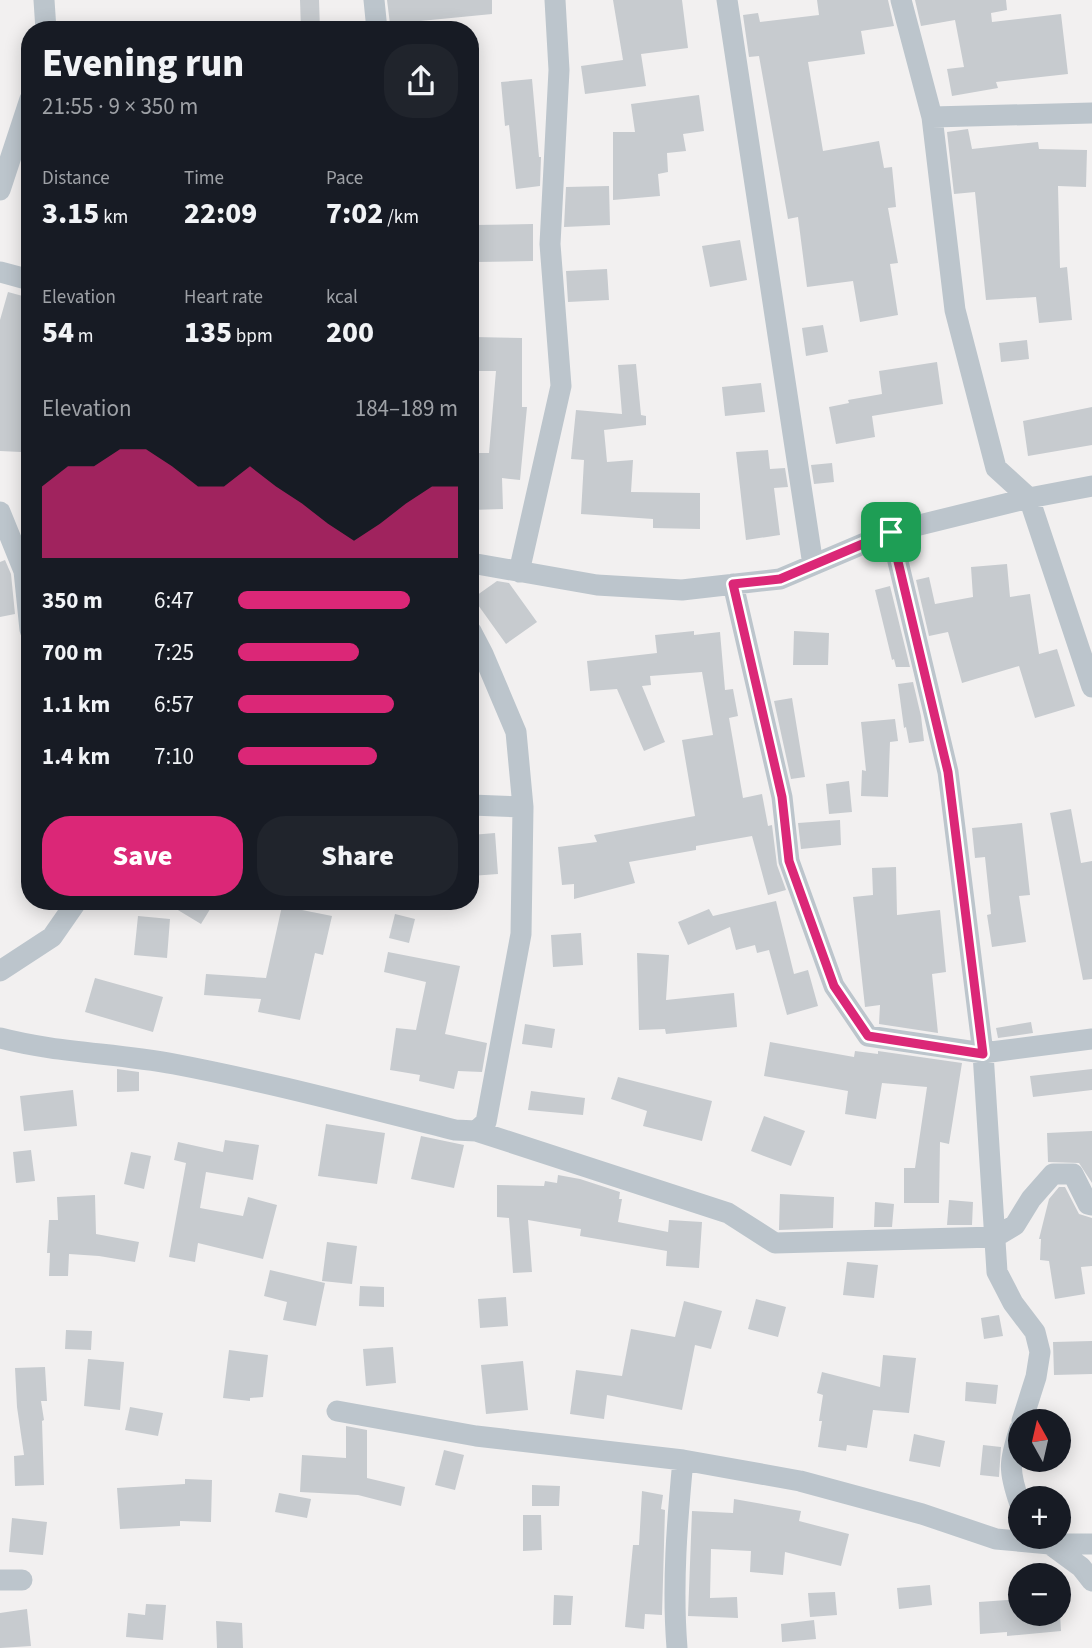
<!DOCTYPE html>
<html lang="en">
<head>
<meta charset="utf-8">
<style>
  body { margin:0; font-family:"Source Sans 3",sans-serif; background:#20242c; color:#f1f3f6; height:100vh; display:flex; flex-direction:column; font-size:26px; white-space:nowrap }
  * { box-sizing:border-box; margin:0 }
  p { font-size:23px; color:#9ea1a6 }
  .icon { flex:none; width:38px; height:38px; fill:none; stroke:currentColor; stroke-width:2; stroke-linecap:round; stroke-linejoin:round }
  .map { position:relative; flex:1; overflow:hidden }
  .details { position:absolute; left:21px; top:21px; width:458px; height:889px; display:flex; flex-direction:column; background:#171b24; border-radius:28px; box-shadow:0 4px 18px #0003 }
  .details>* { flex:none }
  .needle { width:46px; rotate:352deg }
  .tools { position:absolute; left:1008px; top:1409px; display:grid; gap:14px }
  .tools a { display:grid; place-items:center; width:63px; height:63px; border-radius:50%; background:#171b24; box-shadow:0 4px 18px #0003; font-size:35px }
  .pin { position:absolute; display:grid; place-items:center; width:60px; height:60px; color:#fff; margin:-30px; border-radius:14px; box-shadow:0 4px 10px #0006 }
  .round { display:grid; place-items:center; flex:none; width:74px; height:74px; border-radius:28px; background:#20242c }
  .head { display:flex; align-items:center; justify-content:space-between; height:119px; padding:0 21px }
  h1 { font-size:38px; font-weight:800; line-height:52px }
  .metrics { display:grid; grid-template-columns:repeat(3,1fr); gap:10px; height:119px; padding:7px 21px }
  .metrics div { display:grid; align-content:center }
  .metrics b { font-size:30px; font-weight:800 }
  .metrics small { font-size:19px; font-weight:400 }
  .metrics p { font-size:19px }
  .chart { height:196px; padding:14px 21px }
  .chart p { display:flex; justify-content:space-between }
  .chart svg { width:100%; height:126px; margin-top:7px; fill:#db2777; opacity:.7 }
  .action { display:flex; gap:14px; margin-top:auto; padding:14px 21px }
  .action a { flex:1; height:80px; border-radius:28px; background:#db2777; color:#fff; font-size:28px; font-weight:800; line-height:80px; text-align:center }
  .action a+a { background:#20242c; color:#f1f3f6 }
  ul { padding:0 21px; list-style:none; font-size:23px }
  li { display:grid; grid-template-columns:112px 84px 1fr; align-items:center; height:52px }
  li i { height:18px; border-radius:9px; background:#db2777 }
  .map>svg:first-child { display:block }
</style>
</head>
<body>
<div class="map">
<svg width="1092" height="1648" viewBox="0 0 1092 1648">
  <rect width="100%" height="100%" fill="#f2f0f0"/>
  <path fill="#c7cbcf" d="M300 0H319L320 30H301Z
    M387 0H492V14L390 24Z
    M613 0H682L688 48 641 54 646 86 585 94 581 66 623 60Z
    M817 0H888L894 26 861 31 865 54 808 62 823 151 879 141 884 168 892 167 896 207 888 208 898 263 890 264 898 315 860 322 853 281 807 287 798 217 788 219 759 56 749 57 743 15 758 13 760 22 819 15Z
    M915 0H1006L1007 10 991 13 992 22 1061 14 1068 74 996 82 998 88 952 96 947 69 964 67 955 20 921 26Z
    M532 79 539 157H541L540 186 516 189 509 125 505 126 501 82Z
    M699 95 704 131 683 134 686 151 667 153 668 172 658 174 660 196 613 200V132H635L631 104Z
    M968 129 972 149 1038 142 1039 149 1087 150 1086 187 1058 186 1060 268 1067 267 1072 320 1039 323 1036 297 986 300 975 192 954 194 947 132Z
    M609 186 610 225 564 227 566 187Z
    M533 224V261L476 262 475 225Z
    M740 240 747 280 710 287 702 246Z
    M607 269 609 300 568 302 566 271Z
    M8 292 30 298V423L23 424 21 452 0 451V320Z
    M823 325 828 352 806 356 802 328Z
    M473 337 522 338V407H527L520 480 502 478 503 509 471 510V453H489L496 371H473Z
    M1027 340 1029 359 1001 362 999 343Z
    M937 362 943 404 872 416 875 437 836 444 829 407 849 403 848 400 882 394 879 371Z
    M636 364 641 415 646 416V425L604 430 607 462 633 460 631 492 700 493V529L653 528V519L581 514 584 460 571 459 576 410 622 414 618 365Z
    M761 383 765 412 725 416 722 387Z
    M1092 407V445L1028 456 1023 421Z
    M768 450 770 469 785 468 788 487 774 488 780 535 746 540 736 452Z
    M832 463 834 482 814 484 811 465Z
    M5 560 11 574 15 614 0 617V562Z
    M1007 564 1010 597 1030 594 1039 654 1057 649 1075 706 1035 718 1019 666 962 683 948 632 929 636 916 580 929 577 935 604 973 597 971 567Z
    M497 581 509 583 537 622 506 644 473 598Z
    M890 586 910 667H896L894 659 892 660 875 590Z
    M694 631V635L720 632 725 690 733 689 738 716 729 718 743 798 762 794 768 826 772 825 777 865 786 890 768 895 752 836 696 846V850L629 862 635 883 574 899V884L562 885 558 847 597 842 594 835 695 816 682 740 713 735 702 672 650 676 651 685 642 686 665 742 644 751 617 689 590 691 587 661 657 653 655 635Z
    M794 631 829 633 828 665H793Z
    M913 682 921 716 924 741 909 743 906 727 904 728 898 684Z
    M792 698 805 777 791 779 774 701Z
    M895 719 898 741 890 742 888 797 861 796 862 770 866 771 861 722Z
    M849 781 852 812 829 814 826 784Z
    M1071 809 1081 863 1092 861V979L1083 980 1050 813Z
    M840 820 841 845 801 849 798 823Z
    M1022 823 1030 895 1019 896 1026 942 992 947 987 915 991 914 985 857 975 858 972 828Z
    M495 833 498 874 471 876V835Z
    M896 867 897 915 940 910 946 972 932 974 938 1033 879 1024 880 1005 865 1007 853 897 873 895 872 868Z
    M163 901H215L201 924Z
    M776 901 794 974 808 970 818 1006 787 1015 769 950 757 953 755 945 736 950 730 927 688 945 678 922 709 909 713 916Z
    M282 906 332 916 323 955 315 953 300 1020 258 1012 261 999 204 995 206 974 266 978Z
    M395 914 415 919 409 943 389 938Z
    M138 916 170 919 167 958 134 955Z
    M581 933 583 965 553 967 551 935Z
    M388 952 460 966 445 1034 487 1043 482 1072 458 1071 454 1089 419 1081 420 1075 390 1070 396 1028 416 1030 426 982 384 972Z
    M637 953 669 955 666 1000 734 993 737 1027 666 1034 665 1029 639 1030Z
    M95 978 163 997 153 1032 85 1012Z
    M1031 1022 1033 1033 998 1038 996 1028Z
    M525 1024 555 1029 552 1048 522 1044Z
    M770 1042 854 1057 855 1051 878 1054V1051L962 1063 949 1144 940 1142 939 1203H904V1168H915L927 1087 882 1083 876 1119 845 1114 848 1091 764 1076Z
    M117 1069 139 1072V1091L117 1092Z
    M1092 1069V1090L1033 1097 1030 1076Z
    M618 1077 712 1101 702 1141 643 1126 647 1111 611 1099Z
    M73 1090 77 1126 24 1131 20 1096Z
    M531 1091 585 1098 583 1115 528 1110Z
    M764 1116 805 1131 791 1166 751 1151Z
    M326 1124 385 1133 377 1184 318 1176Z
    M1092 1131V1183L1079 1163 1048 1162 1047 1133Z
    M421 1136 464 1145 454 1188 411 1179Z
    M225 1140 259 1145 253 1180 206 1172 200 1208 243 1216 248 1197 277 1205 263 1259 198 1243 195 1262 169 1257 186 1163 174 1160 178 1142 223 1152Z
    M31 1150 35 1181 16 1183 13 1152Z
    M131 1152 151 1156 144 1189 124 1184Z
    M558 1175 580 1179 620 1192 619 1199H622L618 1222 668 1232 669 1220 702 1222 699 1268 666 1266 667 1251 580 1236 581 1229 528 1220 532 1272 513 1273 509 1218 497 1217V1185L544 1186 545 1181 557 1183Z
    M1059 1187H1065L1079 1214 1092 1218V1266L1081 1267 1085 1294 1055 1299 1049 1261 1040 1260 1041 1239H1039L1049 1199Z
    M780 1194 834 1197 833 1228 779 1230Z
    M95 1195 96 1234 139 1242 135 1262 99 1256 69 1254 68 1276H49L50 1253H47L49 1220H58L57 1197Z
    M949 1200 973 1202 972 1225H947Z
    M875 1202 894 1204 892 1227H874Z
    M327 1242 357 1246 352 1284 322 1281Z
    M847 1262 878 1265 874 1298 843 1295Z
    M270 1270 325 1283 316 1326 283 1320 287 1302 264 1296Z
    M360 1286 384 1287V1307L359 1306Z
    M506 1297 508 1326 480 1328 478 1299Z
    M756 1299 786 1307 778 1337 748 1329Z
    M684 1301 722 1311 711 1349 695 1345 682 1410 607 1395 604 1419 570 1414 576 1370 622 1376 631 1329 675 1337Z
    M999 1315 1003 1336 984 1339 981 1318Z
    M66 1330 92 1331 91 1350 65 1349Z
    M1092 1341V1374L1054 1375 1053 1342Z
    M393 1347 396 1383 366 1386 363 1349Z
    M229 1350 268 1355 263 1397 250 1398V1401L223 1398Z
    M883 1355 916 1358 909 1413 873 1410 867 1448 847 1445 846 1451 818 1447 822 1421H819L823 1395 817 1393 822 1372 880 1387Z
    M88 1359 124 1362 120 1410 84 1406Z
    M523 1361 528 1410 486 1414 481 1365Z
    M45 1367 47 1401H41L44 1420 42 1421 44 1485 15 1486 14 1456 24 1455 17 1407 15 1368Z
    M966 1382 998 1385 996 1404 965 1401Z
    M130 1407 163 1413 158 1436 125 1430Z
    M346 1426 367 1430V1478L405 1487 401 1506 358 1495 300 1492 302 1455 346 1458Z
    M914 1434 945 1441 940 1467 909 1461Z
    M983 1445 1001 1447 999 1477 980 1475Z
    M444 1450 464 1455 455 1490 435 1485Z
    M185 1479 212 1480 211 1522 180 1521V1526L120 1529 117 1488 185 1484Z
    M532 1485 560 1486 559 1506H532Z
    M642 1491 663 1495 661 1509 665 1510 662 1615 645 1614 644 1629 625 1627 633 1545H639Z
    M279 1493 311 1499 307 1518 275 1512Z
    M734 1499 801 1511 799 1521 849 1534 841 1566 785 1552 783 1575 750 1572 751 1551 711 1549 710 1598 737 1597 738 1618 688 1616 692 1511 733 1513Z
    M523 1515H541L542 1550 523 1551Z
    M12 1518 47 1522 43 1555 9 1552Z
    M930 1585 932 1605 899 1609 897 1588Z
    M835 1592 837 1615 810 1617 808 1593Z
    M554 1595 573 1596 571 1625H553Z
    M1020 1599V1614H1060L1061 1631 1007 1636V1632L980 1634 979 1602Z
    M146 1604 166 1605 163 1640 126 1637 128 1613 145 1615Z
    M27 1609 31 1646 0 1648V1613Z
    M814 1620 816 1639 782 1642 781 1624Z
    M216 1621 242 1623 243 1648H217Z"/>
  <g fill="none" stroke-linecap="round" stroke-linejoin="round">
    <path stroke="#bcc5cc" stroke-width="21" d="M44 0 46 30
      M374 0 377 30
      M727 0 813 565
      M901 0 932 117 955 310 996 468 1029 498 1092 687
      M932 117 1092 113
      M0 190 30 99
      M0 272 30 280
      M0 512 24 571 30 630
      M891 532 948 772 983 1053 997 1272 1013 1303 1035 1332 1040 1352 1036 1377 1022 1421
      M471 563 597 585 682 590 780 579 891 532 1029 498 1092 486
      M519 572 561 386 550 244 559 70 555 0
      M733 584 782 797 789 861 834 986 868 1036 983 1053 1092 1039
      M471 631 483 654 516 732 523 807 521 934 486 1122 476 1131
      M471 805 523 807
      M0 971 52 937 77 901
      M0 1038C57 1053 116 1053 174 1064 269 1082 362 1107 455 1130L476 1131 728 1213 775 1243 995 1237 1015 1225 1031 1199 1053 1174H1073L1088 1204 1092 1205
      M337 1411 476 1436 683 1460 800 1481 922 1514 996 1539 1050 1544H1092
      M1020 1428C1009 1462 1008 1470 1020 1504
      M1047 1542 1081 1567 1092 1581
      M0 1580H22
      M677 1648C672 1585 677 1523 683 1460"/>
  </g>
  <g fill="none" stroke-linecap="round" stroke-linejoin="round">
    <g stroke="#fff" stroke-width="14">
      <path id="route" d="M891 532 948 772 983 1054 868 1036 834 986 789 861 782 797 733 584 780 579Z"/>
    </g>
    <use href="#route" stroke="#db2777" stroke-width="9"/>
  </g>
</svg>
<div class="tools">
<a><svg class="needle" viewBox="-14 -14 28 28"><path d="M0-13l5 13h-10z" fill="#e53935"/><path d="M0 13l5-13h-10z" fill="#9ea1a6"/></svg></a>
<a>+</a>
<a>−</a>
</div>
<div class="pin" style="left:891px;top:532px;background:#1e9e55"><svg class="icon" aria-label="arrive" viewBox="0 0 24 24"><path d="M6 21V4h12l-3 4 3 4H6"/></svg></div>
<section class="details">
<div class="head"><div><h1>Evening run</h1><p>21:55 · 9 × 350 m</p></div><a class="round"><svg class="icon" aria-label="share" viewBox="0 0 24 24"><path d="M12 15V3M7 8l5-5 5 5M5 13v7h14v-7"/></svg></a></div>
<div class="metrics">
<div><p>Distance</p><b>3.15<small> km</small></b></div>
<div><p>Time</p><b>22:09</b></div>
<div><p>Pace</p><b>7:02<small> /km</small></b></div>
</div>
<div class="metrics">
<div><p>Elevation</p><b>54<small> m</small></b></div>
<div><p>Heart rate</p><b>135<small> bpm</small></b></div>
<div><p>kcal</p><b>200</b></div>
</div>
<div class="chart"><p><span>Elevation</span>184–189 m</p>
<svg viewBox="0 0 160 44" preserveAspectRatio="none"><path d="M0 44V19L10 12L20 12L30 6L40 6L50 12L60 19L70 19L80 12L90 19L100 25L110 32L120 38L130 32L140 25L150 19L160 19V44z"/></svg>
</div>
<ul>
<li><b>350 m</b>6:47<i style="width:78%"></i></li>
<li><b>700 m</b>7:25<i style="width:55%"></i></li>
<li><b>1.1 km</b>6:57<i style="width:71%"></i></li>
<li><b>1.4 km</b>7:10<i style="width:63%"></i></li>
</ul>
<div class="action"><a>Save</a><a>Share</a></div>
</section>
</div>
</body>
</html>
